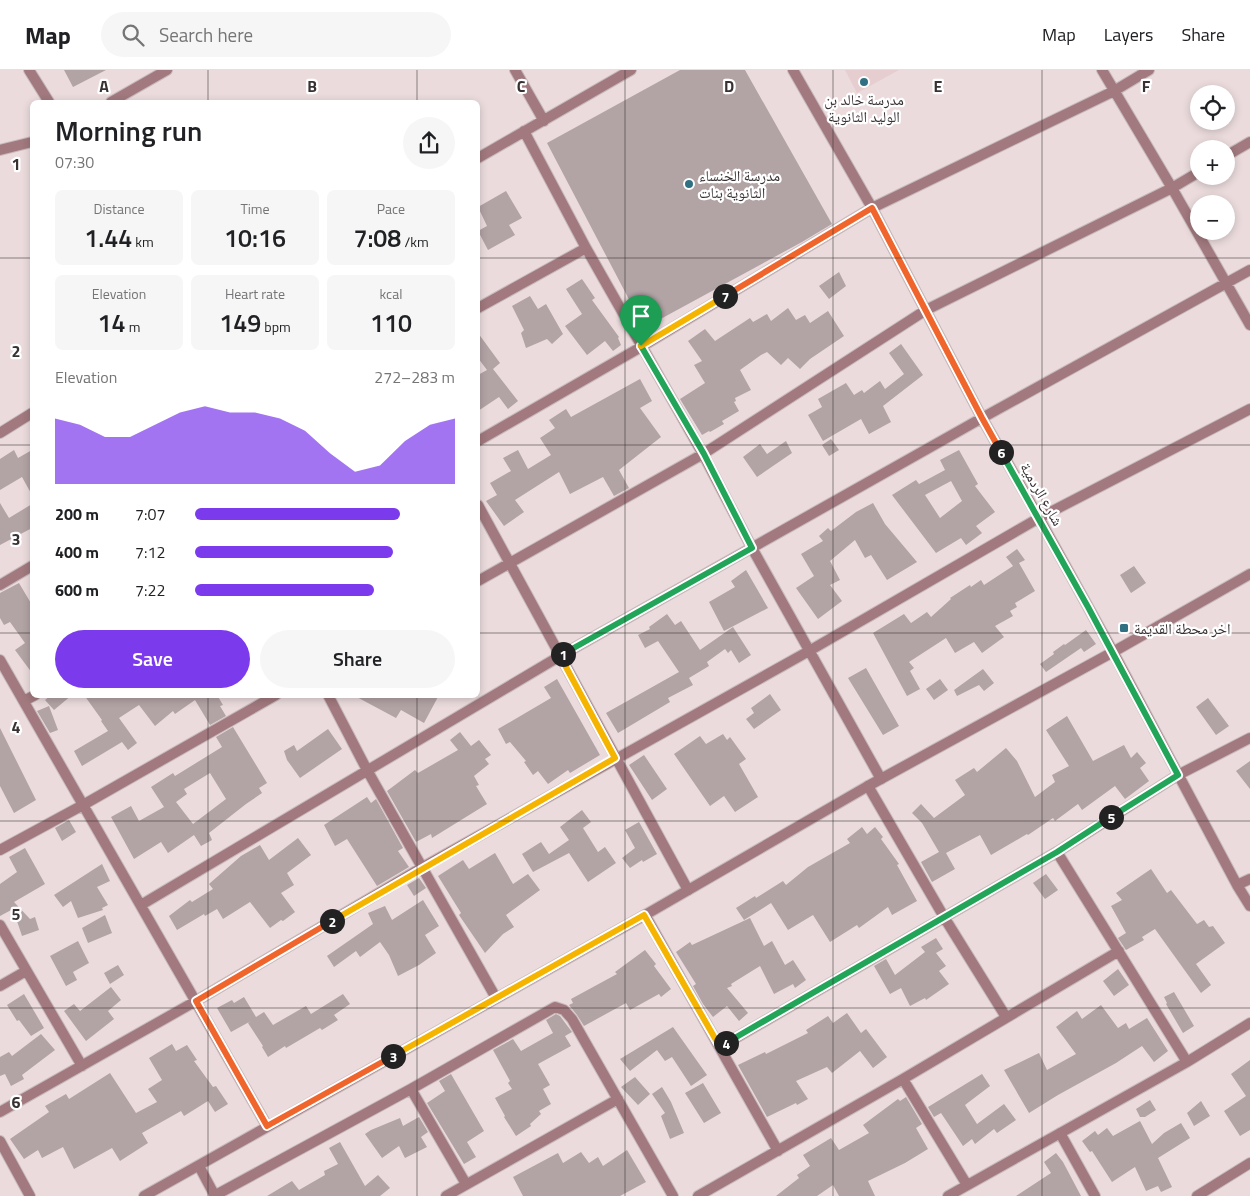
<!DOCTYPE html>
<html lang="en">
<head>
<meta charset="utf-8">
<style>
  body { margin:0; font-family:"Titillium Web","Noto Naskh Arabic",sans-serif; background:#f6f6f6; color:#202124; height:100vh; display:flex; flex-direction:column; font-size:19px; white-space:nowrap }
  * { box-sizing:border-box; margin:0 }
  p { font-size:16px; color:#757577 }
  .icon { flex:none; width:28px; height:28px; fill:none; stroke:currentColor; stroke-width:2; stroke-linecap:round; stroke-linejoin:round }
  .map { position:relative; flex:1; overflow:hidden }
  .drawer { position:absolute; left:30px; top:30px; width:450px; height:598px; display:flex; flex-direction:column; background:#fff; border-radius:8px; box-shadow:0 2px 8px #0003 }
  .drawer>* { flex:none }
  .fabs { position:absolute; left:1190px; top:15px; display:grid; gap:10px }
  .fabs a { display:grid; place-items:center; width:45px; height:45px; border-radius:50%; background:#fff; box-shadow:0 2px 8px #0003; font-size:25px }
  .pin { position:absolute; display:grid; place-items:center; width:42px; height:42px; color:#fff; margin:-51px -21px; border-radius:50% 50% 50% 0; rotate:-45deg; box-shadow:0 0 5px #0007 }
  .pin .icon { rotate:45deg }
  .km { position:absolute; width:25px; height:25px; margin:-12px; border-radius:50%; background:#222; color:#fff; font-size:14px; line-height:25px; text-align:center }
  .round { display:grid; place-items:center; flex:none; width:52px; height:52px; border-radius:26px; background:#f6f6f6 }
  .summary { display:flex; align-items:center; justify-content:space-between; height:85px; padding:0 25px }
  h1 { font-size:28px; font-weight:600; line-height:38px }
  .stats { display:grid; grid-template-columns:repeat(3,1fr); gap:8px; height:85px; padding:5px 25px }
  .stats div { display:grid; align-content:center; border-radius:8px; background:#f6f6f6; text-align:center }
  .stats b { font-size:25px; font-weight:600 }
  .stats small { font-size:14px; font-weight:400 }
  .stats p { font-size:14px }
  .chart { height:140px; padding:10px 25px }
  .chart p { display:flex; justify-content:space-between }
  .chart svg { width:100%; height:90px; margin-top:5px; fill:#7c3aed; opacity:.7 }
  .cta { display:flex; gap:10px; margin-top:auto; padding:10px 25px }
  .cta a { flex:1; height:58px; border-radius:30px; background:#7c3aed; color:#fff; font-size:20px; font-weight:600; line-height:58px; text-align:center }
  .cta a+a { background:#f6f6f6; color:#202124 }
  ul { padding:0 25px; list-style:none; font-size:16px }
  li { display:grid; grid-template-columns:80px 60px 1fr; align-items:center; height:38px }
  li i { height:12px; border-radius:6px; background:#7c3aed }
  header { display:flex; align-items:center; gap:30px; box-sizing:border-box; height:70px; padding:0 25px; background:#fff; border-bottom:1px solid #e0e0e0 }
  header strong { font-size:24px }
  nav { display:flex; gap:28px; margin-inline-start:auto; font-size:18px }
  .search { width:350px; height:45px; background:#f6f6f6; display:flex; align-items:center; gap:12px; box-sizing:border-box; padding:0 18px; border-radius:28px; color:#757577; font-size:19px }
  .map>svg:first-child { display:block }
</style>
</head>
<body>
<header>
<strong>Map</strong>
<div class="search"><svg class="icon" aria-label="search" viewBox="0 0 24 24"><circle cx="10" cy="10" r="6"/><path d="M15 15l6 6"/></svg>Search here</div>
<nav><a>Map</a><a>Layers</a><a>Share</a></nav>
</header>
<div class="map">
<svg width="1250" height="1126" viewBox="0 0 1250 1126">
  <rect width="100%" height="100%" fill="#ebdbdd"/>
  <path fill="#e6cdd0" d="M845 0H899L857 23Z"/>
  <path fill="#b2a3a5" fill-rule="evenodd" d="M64 0H106L73 17Z
    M680 0H745L832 154 802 172 644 258 547 73Z
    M506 121 522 148 509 155 515 165 488 180 478 161 487 156 478 137Z
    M839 202 846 216 829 229 819 216Z
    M582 209 595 228 592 230 619 267 618 268 621 275 613 281 605 271 587 285 565 256 582 244 566 219Z
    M530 226 538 239 546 234 563 264 552 274 547 269 526 278 521 263 524 260 512 236Z
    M788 238 796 250 805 245 810 253 828 241 844 266 810 289 800 299 788 288 781 295 767 282 761 285 740 300 751 320 735 328 736 331 734 332 739 341 722 351 724 354 710 362 709 361 702 365 680 329 705 313 694 295 702 291 688 271 705 259 715 271 750 248 753 252 767 244 771 251Z
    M478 263 500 293 493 299 518 331 508 339 499 327 478 341V305L487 300 478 288Z
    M901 274 923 305 883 336 891 352 869 364 861 349 823 371 808 345 822 337 818 329 846 313 854 325 862 320 864 323 880 311 885 319 904 304 889 283Z
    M640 309 652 331 640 338 661 367 619 400 629 418 614 426 603 407 570 424 559 402 515 430 524 442 504 456 486 431 497 425 490 413 511 401 503 388 518 380 528 399 551 385 540 368 555 358 549 350 566 339 571 347Z
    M831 369 839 380 829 386 822 375Z
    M786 371 792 383 757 407 743 387 760 374 767 384Z
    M14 380 18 388 32 380V425L22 407 0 420V389Z
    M959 380 978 414 975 416 995 442 976 456 982 463 966 475 961 468 936 483 892 425 916 410 919 414 945 400 940 390ZM951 411 962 431 940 448 925 425Z
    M0 433 9 448 32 434V458L0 475Z
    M873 433 885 454 917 492 887 510 871 485 865 488 855 470 830 491 840 510 830 515 842 531 818 549 796 518 814 506 801 484 823 471 819 466 828 458 831 461 856 442Z
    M1017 479 1025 490 1019 493 1035 521 1015 533 1017 537 1010 541 1013 546 995 556 1004 567 982 583 974 572 955 583 946 568 909 592 914 598 910 601 920 619 907 626 873 563 904 544 911 553 927 542 931 547 951 529 950 528 970 515 971 517 981 510 984 515 1013 496 1006 487Z
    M1134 496 1146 513 1131 523 1120 505Z
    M746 500 768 538 724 561 709 532 735 517 731 511Z
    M19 513 32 535V603L15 580 25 573 10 552 4 555 0 548V523Z
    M667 544 675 555 681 551 700 580 733 557 751 585 739 593 731 580 728 583 725 579 707 592 709 596 689 608 693 615 668 628 670 632 618 663 606 643 679 602 658 571 645 578 638 565 650 559 649 557Z
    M1086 560 1096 574 1084 582 1081 578 1046 602 1040 594 1054 584 1053 582 1064 574 1065 575Z
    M866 598 899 656 883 665 848 608Z
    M983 599 994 613 984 621 979 615 957 626 954 620Z
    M557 609 600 685 570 703 568 700 548 714 538 701 533 705 524 692 526 691 510 672 506 674 498 659 551 628 544 617Z
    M940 609 948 620 934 630 926 619Z
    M770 624 781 640 754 659 746 649 754 643 751 638Z
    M51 625H72L54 640 45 630Z
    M84 625H217L223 635 220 636 226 646 210 655 195 630 175 644 173 641 155 656 139 635 119 648 137 673 128 680 122 672 82 696 74 681 108 661 101 651 102 650Z
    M353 625H439L424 653 401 640 396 648Z
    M1208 628 1229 656 1216 665 1196 637Z
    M49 636 58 660 50 663 37 641Z
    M1067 646 1093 691 1124 675 1131 688 1137 682 1146 693 1140 698 1149 711 1125 729 1115 716 1082 740 1078 734 1055 751 1053 748 1028 765 1027 764 991 785 980 765 946 783 955 799 932 812 921 792 939 782 922 753 912 743 921 734 934 748 965 725 955 710 974 698 977 702 1006 678 1017 691 1035 727 1055 712 1052 705 1069 696 1046 660Z
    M233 657 267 713 259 718 262 723 246 734 209 763 212 770 201 776 194 765 168 783 161 772 134 789 111 747 131 736 139 751 164 737 151 717 173 703 175 706 222 677 216 667ZM210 703 226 729 193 754 176 732 187 724 184 719Z
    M0 658 36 730 14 743 0 716Z
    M328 659 342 679 300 708 287 690 284 681 294 675 297 681Z
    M460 662 471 676 479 670 491 685 485 689 489 694 474 706 479 715 476 716 487 734 432 768 431 764 416 772 387 721 415 700 418 703 458 680 450 670Z
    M723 664 727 670 730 667 746 689 739 694 758 727 735 742 724 726 710 736 674 684 700 666 706 674Z
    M644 685 667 719 652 730 629 695Z
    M1250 691V719L1236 701Z
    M367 727 371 733 376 729 403 778 398 781 409 797 377 816 347 769 335 776 324 755Z
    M582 740 591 752 583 758 598 782 605 777 616 793 588 812 569 783 533 802 522 784 541 772 549 784 569 770 560 757Z
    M69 750 76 762 62 771 55 758Z
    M639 752 657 784 643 792 642 790 630 798 622 788 635 778 625 760Z
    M862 757 867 764 875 757 883 767 881 769 899 794 897 795 917 831 892 845 888 837 859 858 857 855 830 872 813 845 788 860 771 833 744 850 736 838 755 826 756 828 783 811 786 815 808 797 850 773 847 769Z
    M298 768 311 785 287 803 294 815 281 823 295 842 283 851 281 850 270 858 250 832 223 849 217 839 205 846 204 844 177 860 169 846 190 830 192 832 213 819 209 814 241 786 260 775 269 790Z
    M25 778 45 814 14 832 30 849 35 847 39 860 22 866 13 839 0 846V814L17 802 9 787Z
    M495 783 513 814 528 804 540 820 506 845 514 857 503 864 485 883 459 845 461 843 438 806 463 790 469 799Z
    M102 794 110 811 97 817 108 835 102 838 103 840 78 848 71 831 63 837 54 825Z
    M1151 799 1167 823 1171 820 1197 854 1204 850 1209 857 1213 856 1225 873 1196 894 1211 915 1201 923 1155 859 1142 867 1144 870 1126 880 1118 868 1126 863 1111 836 1122 830 1116 823Z
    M1046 804 1058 820 1045 829 1033 813Z
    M419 808 426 818 414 826 407 815Z
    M423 830 439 856 425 865 436 883 419 895 398 906 389 885 380 872 360 887 356 881 334 897 327 886 373 854 368 843 385 836 392 850Z
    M105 845 112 863 88 873 82 858Z
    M750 848 764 876 772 871 785 895 793 890 806 910 795 918 793 914 774 924 760 896 731 914 732 916 727 918 748 943 739 951 727 936 713 947 703 934 693 916 696 914 676 882 690 872 692 875Z
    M936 868 943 879 936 883 946 896 939 901 949 914 926 930 925 928 910 936 901 918 890 924 874 896 886 889 895 905 925 882 921 877Z
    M78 871 89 893 73 902 77 910 66 916 50 886Z
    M645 880 656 894 654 896 671 919 661 927 659 924 630 940 626 933 584 956 577 945 569 935 573 933 571 929 617 904 615 902Z
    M118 895 124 905 110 914 104 903Z
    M1118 899 1129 915 1114 926 1103 911Z
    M111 917 121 930 108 941 114 949 86 971 64 941 74 934 80 941Z
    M1174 922 1194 956 1183 963 1166 934 1167 933 1164 927Z
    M24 924 44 958 31 966 19 950 17 951 7 935Z
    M343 924 350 934 334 945 338 950 322 960 320 958 286 978 285 976 268 987 262 977 263 976 248 953 251 951 231 962 217 938 232 930 234 933 244 927 256 947 264 942 273 955 306 936 311 944Z
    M1101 935 1118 958 1126 953 1129 959 1147 948 1168 981 1154 992 1142 976 1116 993 1058 1025 1029 1043 1004 1000 1039 983 1047 1000 1076 984 1056 957 1077 941 1082 949Z
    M847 943 861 963 866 959 887 987 873 998 860 981 832 1003 827 997 796 1011 808 1029 797 1035 796 1033 767 1047 738 995 765 982 766 984 808 963 806 960 828 946 833 953Z
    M556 944 560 946 572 962 565 966 571 976 538 994 550 1015 543 1019 551 1034 539 1041 541 1044 530 1054 531 1056 516 1066 504 1047 505 1046 495 1028 512 1019 508 1013 510 1011 493 980 513 969 521 981 553 963 546 950Z
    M673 957 707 1005 691 1016 672 987 665 991 657 980 630 1001 620 989Z
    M41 964 55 980 22 1005 24 1009 11 1016 5 1004 0 1006V987L9 982 12 986Z
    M172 974 176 981 187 975 197 990 194 991 213 1017 216 1016 228 1034 215 1042 208 1031 184 1046 181 1041 142 1063 148 1073 120 1091 112 1078 74 1099 63 1077 42 1088 38 1080 24 1089 10 1069 49 1042 45 1036 66 1024 69 1029 110 1003 136 1043 157 1032 148 1019 162 1010 149 988Z
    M1250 990V1060L1240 1066 1224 1041 1246 1026 1231 1004Z
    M451 1004 484 1061 467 1072 476 1087 464 1094 427 1033 445 1021 439 1011Z
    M982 1004 990 1016 965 1035 977 1054 1004 1034 1016 1050 997 1063 994 1059 975 1074 972 1069 963 1076 941 1043 934 1047 928 1037Z
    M635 1007 650 1024 638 1035 621 1017Z
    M703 1013 721 1043 704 1053 685 1023Z
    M662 1017 671 1032 684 1063 670 1069 661 1046 665 1043 652 1024Z
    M906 1027 922 1054 916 1058 928 1079 905 1093 868 1111 875 1126H839L833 1115 817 1126H776L799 1108 797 1105 810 1096 803 1085 831 1068 839 1080 869 1063 863 1055 898 1029 900 1031Z
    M1150 1030 1156 1040 1145 1047H1140L1136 1039Z
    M1201 1031 1210 1046 1194 1056 1187 1043Z
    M419 1047 428 1062 421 1067 427 1077 405 1088 399 1076 382 1088 365 1064 371 1060 400 1048 403 1056Z
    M1140 1051 1152 1074 1164 1063 1181 1053 1190 1068 1158 1088 1172 1117 1161 1122 1158 1116 1146 1121 1135 1097 1112 1112 1092 1081 1090 1082 1082 1071 1095 1061 1098 1065 1107 1058 1113 1066Z
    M340 1072 365 1116 378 1105 390 1118 380 1126H267L292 1111 299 1120 325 1105 324 1101 338 1094 329 1078Z
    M627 1080 646 1112 620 1126H523L513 1107 558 1083 563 1093 581 1082 589 1093 598 1087 603 1096Z
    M1056 1083 1063 1092 1081 1126H1016L1051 1103 1044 1092Z"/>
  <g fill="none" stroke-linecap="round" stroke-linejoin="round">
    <g stroke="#c7b9bb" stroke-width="12">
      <path id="minor" d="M29 0 49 32
        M515 0 544 51
        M793 0 872 138 982 348 1039 448 1113 582 1237 815 1250 836
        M1102 0 1172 118 1250 255
        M111 32 167 0
        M524 61 586 178 703 384 752 478 881 709
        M0 80 32 72
        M1226 86 1250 72
        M478 88 631 0
        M478 238 586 178
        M0 363 32 343
        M478 371 641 277 872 138 1114 21 1149 0
        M478 435 688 820
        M478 511 703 384 926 240 1172 118 1199 102
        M0 515 32 496
        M0 590 267 1056
        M328 625 367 700 496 928
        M24 631 35 625
        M868 716 944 847 1006 947
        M0 780 83 735 276 625
        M1057 782 1187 992
        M1237 815 1250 809
        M141 835 560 586 982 348 1250 200
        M645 845 778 1081
        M0 855 82 996
        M0 916 26 901
        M720 977 1057 782 1178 705 1250 668
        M903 1009 967 1115
        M411 1019 466 1114
        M0 1042 196 931 423 797 809 581 1039 448 1250 339
        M1060 1063 1095 1126
        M0 1071 30 1126
        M199 1096 215 1126
        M214 1126 411 1019 555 937 564 940 572 949 673 1126
        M446 1126 618 1029
        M698 1126 903 1009 1119 881
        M948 1126 1187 992 1250 953
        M1197 1126 1250 1093"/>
    </g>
    <g stroke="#c7b9bb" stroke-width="12">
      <path id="tertiary" d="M144 1126 645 845 868 716 1113 582 1250 504"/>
    </g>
    <use href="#minor" stroke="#a1797e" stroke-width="10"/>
    <use href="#tertiary" stroke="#a1797e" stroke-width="10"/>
  </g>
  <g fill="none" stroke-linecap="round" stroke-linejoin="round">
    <g stroke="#fff" stroke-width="10">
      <path id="split-1" d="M563 584 752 478 704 384 641 276"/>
    </g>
    <g stroke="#fff" stroke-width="10">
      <path id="split-2" d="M332 851 615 688 560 586 563 584"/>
    </g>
    <g stroke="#fff" stroke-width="10">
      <path id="split-3" d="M332 851 196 931 267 1056 393 986"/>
    </g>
    <g stroke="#fff" stroke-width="10">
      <path id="split-4" d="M393 986 644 845 720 977 726 973"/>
    </g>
    <g stroke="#fff" stroke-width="10">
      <path id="split-5" d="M726 973 1057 782 1111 747"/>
    </g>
    <g stroke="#fff" stroke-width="10">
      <path id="split-6" d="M1001 382 1088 537 1178 705 1111 747"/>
    </g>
    <g stroke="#fff" stroke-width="10">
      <path id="split-7" d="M725 226 872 138 982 348 1001 382"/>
    </g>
    <g stroke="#fff" stroke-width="10">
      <path id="split-8" d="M641 276 725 226"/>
    </g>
    <use href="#split-1" stroke="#22a559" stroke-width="6"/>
    <use href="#split-2" stroke="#f5b400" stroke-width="6"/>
    <use href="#split-3" stroke="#f0652b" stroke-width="6"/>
    <use href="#split-4" stroke="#f5b400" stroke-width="6"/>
    <use href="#split-5" stroke="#22a559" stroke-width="6"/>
    <use href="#split-6" stroke="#22a559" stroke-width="6"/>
    <use href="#split-7" stroke="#f0652b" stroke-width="6"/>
    <use href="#split-8" stroke="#f5b400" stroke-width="6"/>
  </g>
  <path fill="none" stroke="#373132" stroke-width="1" stroke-opacity="0.55" d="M208 0V32M417 0V32M625 0V1126M833 0V1126M1042 0V1126M0 188H32M478 188H1250M0 375H32M478 375H1250M0 563H32M478 563H1250M208 625V1126M417 625V1126M0 751H1250M0 938H1250"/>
  <g fill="#2f7083" stroke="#fff" stroke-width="2">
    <circle cx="864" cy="12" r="5"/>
    <circle cx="689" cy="114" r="5"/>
    <rect x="1119" y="553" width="10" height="10" rx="2.5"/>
  </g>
  <g text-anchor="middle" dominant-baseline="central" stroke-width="4.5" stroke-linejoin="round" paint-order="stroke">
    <g font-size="15" fill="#373132" stroke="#fff" text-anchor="start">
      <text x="864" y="29" text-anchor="middle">مدرسة خالد بن<tspan x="864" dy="17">الوليد الثانوية</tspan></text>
      <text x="699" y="105">مدرسة الخنساء<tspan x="699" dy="17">الثانوية بنات</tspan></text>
      <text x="1134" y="558">اخر محطة القديمة</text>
    </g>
    <g font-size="15" fill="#373132" stroke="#fff">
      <text transform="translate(1042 424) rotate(60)">شارع الردمية</text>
    </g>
  </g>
  <g font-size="16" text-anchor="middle" font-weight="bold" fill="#373132" stroke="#fff" stroke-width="4.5" stroke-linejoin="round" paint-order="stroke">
    <text x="104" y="22">A</text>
    <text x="312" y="22">B</text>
    <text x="521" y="22">C</text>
    <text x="729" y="22">D</text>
    <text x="938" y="22">E</text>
    <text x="1146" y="22">F</text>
    <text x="16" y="100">1</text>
    <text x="16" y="287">2</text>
    <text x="16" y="475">3</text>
    <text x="16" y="663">4</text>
    <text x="16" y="850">5</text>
    <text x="16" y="1038">6</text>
  </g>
</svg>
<div class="fabs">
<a><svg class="icon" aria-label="locate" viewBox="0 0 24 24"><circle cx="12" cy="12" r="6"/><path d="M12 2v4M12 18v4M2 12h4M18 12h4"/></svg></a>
<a>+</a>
<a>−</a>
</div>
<div class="pin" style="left:641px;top:276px;background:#1e9e55"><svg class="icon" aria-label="arrive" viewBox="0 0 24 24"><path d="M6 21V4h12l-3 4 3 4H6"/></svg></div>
<b class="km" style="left:563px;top:584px">1</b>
<b class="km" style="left:332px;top:851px">2</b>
<b class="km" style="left:393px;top:986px">3</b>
<b class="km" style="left:726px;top:973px">4</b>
<b class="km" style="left:1111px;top:747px">5</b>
<b class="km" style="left:1001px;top:382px">6</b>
<b class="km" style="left:725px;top:226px">7</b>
<section class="drawer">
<div class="summary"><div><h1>Morning run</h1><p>07:30</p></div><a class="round"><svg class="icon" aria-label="share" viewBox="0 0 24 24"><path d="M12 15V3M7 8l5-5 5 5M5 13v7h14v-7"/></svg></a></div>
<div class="stats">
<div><p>Distance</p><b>1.44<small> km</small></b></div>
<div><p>Time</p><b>10:16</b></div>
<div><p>Pace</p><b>7:08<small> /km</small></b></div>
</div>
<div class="stats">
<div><p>Elevation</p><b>14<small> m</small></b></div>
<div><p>Heart rate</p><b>149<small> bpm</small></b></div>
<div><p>kcal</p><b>110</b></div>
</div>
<div class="chart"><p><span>Elevation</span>272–283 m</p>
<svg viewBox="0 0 160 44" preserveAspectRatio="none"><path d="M0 44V12L10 15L20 21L30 21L40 15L50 9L60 6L70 9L80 9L90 12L100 18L110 29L120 38L130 35L140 23L150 15L160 12V44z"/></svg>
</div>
<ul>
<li><b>200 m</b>7:07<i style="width:79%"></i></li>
<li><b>400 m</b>7:12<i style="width:76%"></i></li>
<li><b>600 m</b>7:22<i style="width:69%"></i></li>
</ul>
<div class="cta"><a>Save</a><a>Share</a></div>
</section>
</div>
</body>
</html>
